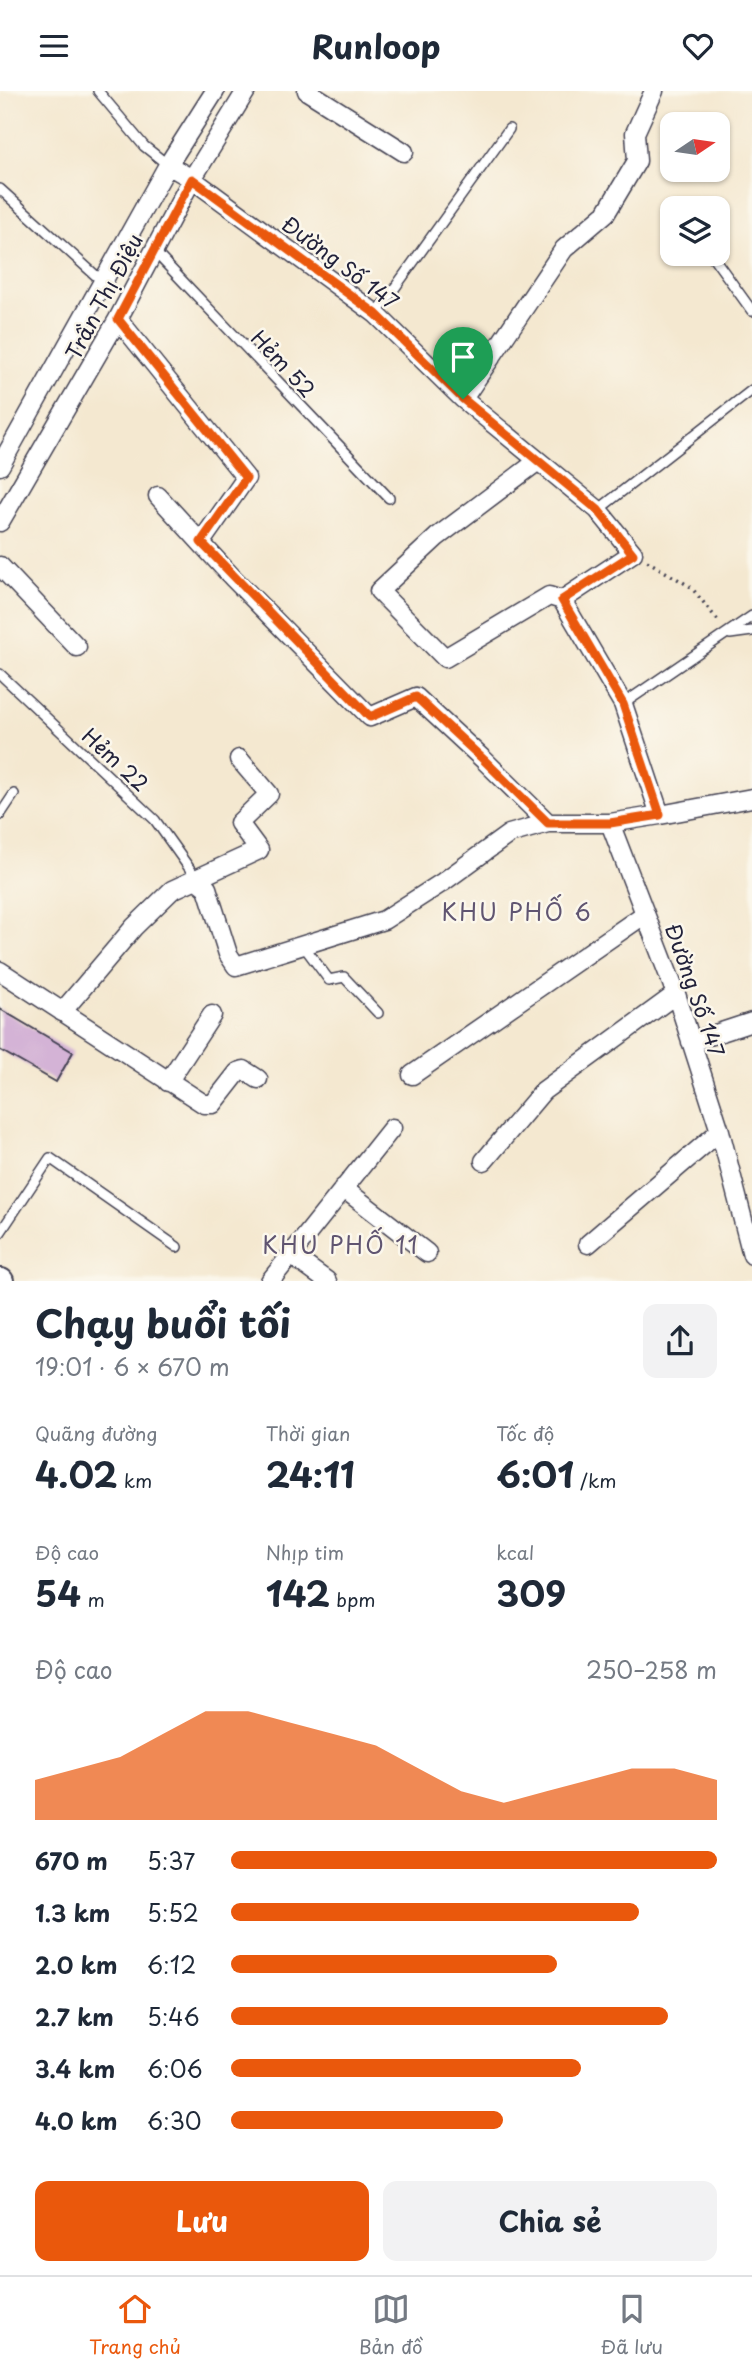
<!DOCTYPE html>
<html lang="vi">
<head>
<meta charset="utf-8">
<style>
  body { margin:0; font-family:"Playpen Sans",sans-serif; background:#f2f2f3; color:#1f2937; height:100vh; display:flex; flex-direction:column; font-size:26px; white-space:nowrap }
  * { box-sizing:border-box; margin:0 }
  p { font-size:23px; color:#747a83 }
  .icon { flex:none; width:38px; height:38px; fill:none; stroke:currentColor; stroke-width:2; stroke-linecap:round; stroke-linejoin:round }
  .map { position:relative; height:1190px; overflow:hidden }
  .panel { display:flex; flex-direction:column; background:#fff; flex:1 }
  .panel>* { flex:none }
  .needle { width:46px; rotate:77deg }
  .fabs { position:absolute; left:660px; top:21px; display:grid; gap:14px }
  .fabs a { display:grid; place-items:center; width:70px; height:70px; border-radius:14px; background:#fff; box-shadow:0 2px 5px #0004; font-size:35px }
  .pin { position:absolute; display:grid; place-items:center; width:60px; height:60px; color:#fff; margin:-72px -30px; border-radius:50% 50% 50% 0; rotate:-45deg; box-shadow:0 0 7px #0007 }
  .pin .icon { rotate:45deg }
  .round { display:grid; place-items:center; flex:none; width:74px; height:74px; border-radius:14px; background:#f2f2f3 }
  .headline { display:flex; align-items:center; justify-content:space-between; height:119px; padding:0 35px }
  h1 { font-size:38px; font-weight:700; line-height:52px }
  .metrics { display:grid; grid-template-columns:repeat(3,1fr); gap:10px; height:119px; padding:7px 35px }
  .metrics div { display:grid; align-content:center }
  .metrics b { font-size:35px; font-weight:700 }
  .metrics small { font-size:19px; font-weight:400 }
  .metrics p { font-size:19px }
  .chart { height:196px; padding:14px 35px }
  .chart p { display:flex; justify-content:space-between }
  .chart svg { width:100%; height:126px; margin-top:7px; fill:#ea580c; opacity:.7 }
  .primary-button { display:flex; gap:14px; margin-top:auto; padding:14px 35px }
  .primary-button a { flex:1; height:80px; border-radius:14px; background:#ea580c; color:#fff; font-size:28px; font-weight:700; line-height:80px; text-align:center }
  .primary-button a+a { background:#f2f2f3; color:#1f2937 }
  ul { padding:0 35px; list-style:none; font-size:23px }
  li { display:grid; grid-template-columns:112px 84px 1fr; align-items:center; height:52px }
  li i { height:18px; border-radius:9px; background:#ea580c }
  header { display:flex; justify-content:space-between; align-items:center; height:91px; padding:0 35px; background:#fff; font-size:32px; font-weight:700 }
  .tabs { display:flex; justify-content:space-around; align-items:center; height:98px; border-top:2px solid #e0e1e3; background:#fff; font-size:19px; color:#747a83 }
  .tabs a { display:grid; justify-items:center; gap:4px }
  .tabs .selected { color:#ea580c }
  .map>svg:first-child { display:block }
</style>
</head>
<body>
<header><svg class="icon" aria-label="menu" viewBox="0 0 24 24"><path d="M4 6h16M4 12h16M4 18h16"/></svg>Runloop<svg class="icon" aria-label="heart" viewBox="0 0 24 24"><path d="M12 20l-8-8c-3-5 5-10 8-4 3-6 11-1 8 4z"/></svg></header>
<div class="map">
<svg width="752" height="1190" viewBox="0 0 752 1190">
  <rect width="100%" height="100%" fill="#fbf7ec"/>
  <filter id="ink" filterUnits="userSpaceOnUse"><feTurbulence type="fractalNoise" baseFrequency=".0143" numOctaves="2"/><feDisplacementMap in="SourceGraphic" scale="14" xChannelSelector="R" yChannelSelector="G"/><feConvolveMatrix kernelMatrix="1 2 1 2 8 2 1 2 1" color-interpolation-filters="sRGB"/></filter>
  <filter id="wash" filterUnits="userSpaceOnUse"><feTurbulence type="fractalNoise" baseFrequency=".00686" numOctaves="4" result="noise"/><feDisplacementMap in="SourceGraphic" scale="28" xChannelSelector="R" yChannelSelector="G"/><feGaussianBlur stdDeviation="1.57" result="paint"/><feColorMatrix in="noise" values="0 0 0 0 0 0 0 0 0 0 0 0 0 0 0 0 0 1.4 0 .05"/><feComposite in="paint" operator="in"/></filter>
  <g filter="url(#wash)">
    <rect width="100%" height="100%" fill="#f4e8d0"/>
    <g id="blocks">
      <path fill="#d4b3d6" d="M0 918 73 961 56 991 0 959Z"/>
    </g>
  </g>
  <g filter="url(#ink)">
    <use href="#blocks" fill-opacity="0" stroke="#424051" stroke-width="2"/>
    <g fill="none" stroke-linecap="round" stroke-linejoin="round">
      <g stroke="#424051" stroke-width="12">
        <path id="lane" d="M98 0 144 55 168 74
          M0 98 104 192
          M154 160 389 407
          M711 163 752 220
          M376 223 509 38
          M598 419 752 299
          M730 543 752 540
          M0 583 155 729 197 788
          M623 613 752 525
          M0 724 14 703
          M303 854 329 889 344 886 378 922
          M0 1142 50 1067 177 1156"/>
      </g>
      <g stroke="#424051" stroke-width="21">
        <path id="street" d="M307 0 404 61
          M168 74 192 88 376 223 463 308 598 419 633 462 562 509 623 613 660 724 610 732 676 903 720 1040 752 1164
          M118 228 246 387 201 451
          M463 308 564 158 606 122 637 70 635 42 654 0
          M538 370 437 446 379 500 445 567 549 505 562 509
          M0 375 168 74 215 0
          M158 405 233 487 370 626 416 606 484 669 548 732
          M0 431 118 228 192 88 246 0
          M0 475 77 556
          M660 724 752 707
          M197 789 207 797 228 863 236 875 384 829 443 791 509 743 548 732H610
          M0 880 204 1013H213L238 981 244 979 258 988
          M62 921 134 836 172 799 259 759 239 732 269 703 239 668
          M691 951 752 931
          M412 984 645 823
          M168 991 212 924
          M484 1070 543 1000 676 903
          M343 1097 427 1162
          M588 1153 720 1040
          M291 1164 327 1190
          M270 1190 392 1037"/>
      </g>
      <g stroke="#424051" stroke-width="28">
        <path id="secondary" d="M0 1190H1"/>
      </g>
      <path stroke="#424051" stroke-width="3.5" stroke-dasharray="2 5" stroke-linecap="butt" d="M647 470 691 496 720 532"/>
      <use href="#lane" stroke="#fff" stroke-width="9"/>
      <use href="#street" stroke="#fff" stroke-width="18"/>
      <use href="#secondary" stroke="#fff" stroke-width="24"/>
    </g>
  </g>
  <g fill="none" stroke-linecap="round" stroke-linejoin="round" filter="url(#ink)">
    <g stroke="#fff" stroke-width="14">
      <path id="route" d="M192 88 376 223 463 308 598 419 633 463 562 509 623 613 660 724 610 732H548L484 669 416 606 370 626 201 451 246 387 118 228Z"/>
    </g>
    <use href="#route" stroke="#ea580c" stroke-width="9"/>
  </g>
  <g text-anchor="middle" dominant-baseline="central" stroke-width="5" stroke-linejoin="round" paint-order="stroke">
    <g font-size="21" fill="#22223b" stroke="#fbf7ec">
      <text transform="translate(341 171) rotate(37)">Đường Số 147</text>
      <text transform="translate(103 205) rotate(-62)">Trần Thị Điệu</text>
      <text transform="translate(284 272) rotate(47)">Hẻm 52</text>
      <text transform="translate(116 668) rotate(43)">Hẻm 22</text>
      <text transform="translate(696 899) rotate(71)">Đường Số 147</text>
    </g>
    <g font-size="23" letter-spacing="2" fill="#605571" stroke="#fbf7ec">
      <text x="517" y="820">KHU PHỐ 6</text>
      <text x="341" y="1153">KHU PHỐ 11</text>
    </g>
  </g>
</svg>
<div class="fabs">
<a><svg class="needle" viewBox="-14 -14 28 28"><path d="M0-13l5 13h-10z" fill="#e53935"/><path d="M0 13l5-13h-10z" fill="#747a83"/></svg></a>
<a><svg class="icon" aria-label="layers" viewBox="0 0 24 24"><path d="M12 4l9 5-9 5-9-5zM3 14l9 5 9-5"/></svg></a>
</div>
<div class="pin" style="left:463px;top:308px;background:#1e9e55"><svg class="icon" aria-label="arrive" viewBox="0 0 24 24"><path d="M6 21V4h12l-3 4 3 4H6"/></svg></div>
</div>
<section class="panel">
<div class="headline"><div><h1>Chạy buổi tối</h1><p>19:01 · 6 × 670 m</p></div><a class="round"><svg class="icon" aria-label="share" viewBox="0 0 24 24"><path d="M12 15V3M7 8l5-5 5 5M5 13v7h14v-7"/></svg></a></div>
<div class="metrics">
<div><p>Quãng đường</p><b>4.02<small> km</small></b></div>
<div><p>Thời gian</p><b>24:11</b></div>
<div><p>Tốc độ</p><b>6:01<small> /km</small></b></div>
</div>
<div class="metrics">
<div><p>Độ cao</p><b>54<small> m</small></b></div>
<div><p>Nhịp tim</p><b>142<small> bpm</small></b></div>
<div><p>kcal</p><b>309</b></div>
</div>
<div class="chart"><p><span>Độ cao</span>250–258 m</p>
<svg viewBox="0 0 160 44" preserveAspectRatio="none"><path d="M0 44V30L10 26L20 22L30 14L40 6L50 6L60 10L70 14L80 18L90 26L100 34L110 38L120 34L130 30L140 26L150 26L160 30V44z"/></svg>
</div>
<ul>
<li><b>670 m</b>5:37<i style="width:100%"></i></li>
<li><b>1.3 km</b>5:52<i style="width:84%"></i></li>
<li><b>2.0 km</b>6:12<i style="width:67%"></i></li>
<li><b>2.7 km</b>5:46<i style="width:90%"></i></li>
<li><b>3.4 km</b>6:06<i style="width:72%"></i></li>
<li><b>4.0 km</b>6:30<i style="width:56%"></i></li>
</ul>
<div class="primary-button"><a>Lưu</a><a>Chia sẻ</a></div>
</section>
<nav class="tabs">
<a class="selected"><svg class="icon" aria-label="home" viewBox="0 0 24 24"><path d="M3 11l9-7 9 7M6 9v11h12V9"/></svg>Trang chủ</a>
<a><svg class="icon" aria-label="map" viewBox="0 0 24 24"><path d="M3 6l6-2 6 2 6-2v14l-6 2-6-2-6 2zM9 4v14M15 6v14"/></svg>Bản đồ</a>
<a><svg class="icon" aria-label="saved" viewBox="0 0 24 24"><path d="M7 4h10v16l-5-4-5 4z"/></svg>Đã lưu</a>
</nav>
</body>
</html>
